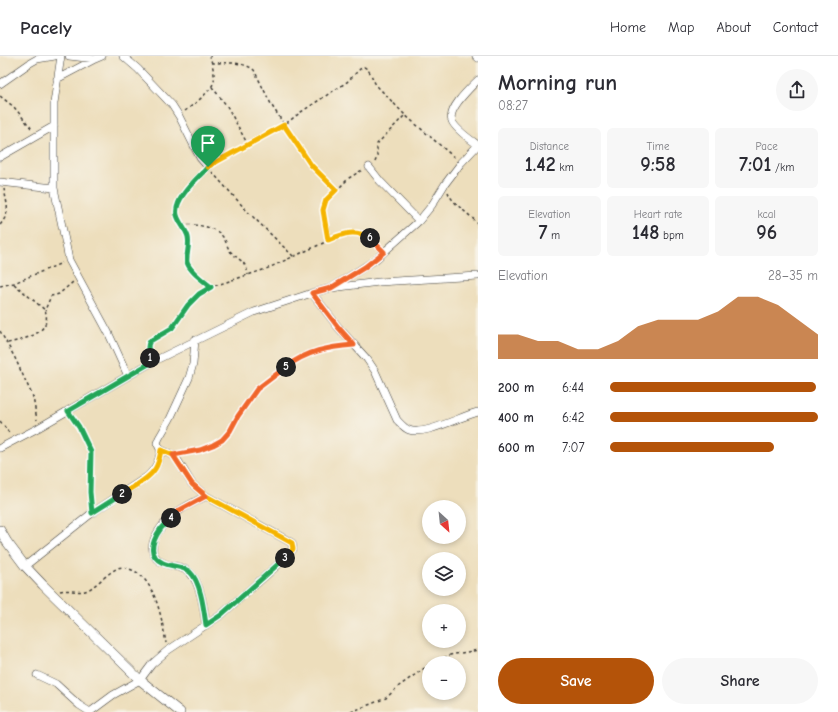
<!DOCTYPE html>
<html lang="en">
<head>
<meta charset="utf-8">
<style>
  body { margin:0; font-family:"Comic Neue",sans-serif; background:#f7f7f7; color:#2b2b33; height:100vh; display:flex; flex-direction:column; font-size:15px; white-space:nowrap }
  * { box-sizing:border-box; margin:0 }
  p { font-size:13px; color:#7c7c81 }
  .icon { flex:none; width:22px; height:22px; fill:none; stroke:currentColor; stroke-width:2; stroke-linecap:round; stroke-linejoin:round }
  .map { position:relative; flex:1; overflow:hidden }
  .side { display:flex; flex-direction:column; background:#fff; width:360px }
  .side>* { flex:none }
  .needle { width:26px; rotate:153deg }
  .fabs { position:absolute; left:422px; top:444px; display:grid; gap:8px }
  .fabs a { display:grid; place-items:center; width:44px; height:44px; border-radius:50%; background:#fff; box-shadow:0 2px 6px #0003; font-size:20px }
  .pin { position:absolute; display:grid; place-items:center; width:34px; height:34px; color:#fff; margin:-41px -17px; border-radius:50% 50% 50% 0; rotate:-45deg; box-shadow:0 0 4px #0007 }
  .pin .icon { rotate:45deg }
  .km { position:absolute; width:20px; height:20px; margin:-10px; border-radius:50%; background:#222; color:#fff; font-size:11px; line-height:20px; text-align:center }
  .round { display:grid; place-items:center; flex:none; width:42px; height:42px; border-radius:21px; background:#f7f7f7 }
  .head { display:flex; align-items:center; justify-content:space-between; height:68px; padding:0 20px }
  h1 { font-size:22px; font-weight:600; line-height:30px }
  .stats { display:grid; grid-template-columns:repeat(3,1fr); gap:6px; height:68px; padding:4px 20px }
  .stats div { display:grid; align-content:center; border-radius:6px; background:#f7f7f7; text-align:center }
  .stats b { font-size:20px; font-weight:600 }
  .stats small { font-size:11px; font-weight:400 }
  .stats p { font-size:11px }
  .chart { height:112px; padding:8px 20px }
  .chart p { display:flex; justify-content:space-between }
  .chart svg { width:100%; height:72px; margin-top:4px; fill:#b45309; opacity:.7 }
  .cta { display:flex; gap:8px; margin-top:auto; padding:8px 20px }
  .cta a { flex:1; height:46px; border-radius:24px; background:#b45309; color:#fff; font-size:16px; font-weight:600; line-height:46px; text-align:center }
  .cta a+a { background:#f7f7f7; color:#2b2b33 }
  ul { padding:0 20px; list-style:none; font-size:13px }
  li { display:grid; grid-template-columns:64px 48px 1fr; align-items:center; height:30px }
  li i { height:10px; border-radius:5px; background:#b45309 }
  header { display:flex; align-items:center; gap:24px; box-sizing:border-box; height:56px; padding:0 20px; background:#fff; border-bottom:1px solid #e1e1e2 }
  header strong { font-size:19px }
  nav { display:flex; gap:22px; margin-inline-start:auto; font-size:14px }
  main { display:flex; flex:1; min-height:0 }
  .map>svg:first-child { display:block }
</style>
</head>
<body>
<header>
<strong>Pacely</strong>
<nav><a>Home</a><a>Map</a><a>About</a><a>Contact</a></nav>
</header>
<main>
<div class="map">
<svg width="478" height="656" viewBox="0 0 478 656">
  <rect width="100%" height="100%" fill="#f7f3e8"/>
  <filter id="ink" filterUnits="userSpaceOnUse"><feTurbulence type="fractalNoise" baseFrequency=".025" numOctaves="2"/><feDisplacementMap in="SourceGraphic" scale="8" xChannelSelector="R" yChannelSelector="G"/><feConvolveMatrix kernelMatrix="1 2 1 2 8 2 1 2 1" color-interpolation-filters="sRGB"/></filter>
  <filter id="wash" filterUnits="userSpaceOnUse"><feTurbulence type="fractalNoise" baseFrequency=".012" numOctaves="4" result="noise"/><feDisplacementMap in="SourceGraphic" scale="16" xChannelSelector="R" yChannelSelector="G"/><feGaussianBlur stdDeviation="0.9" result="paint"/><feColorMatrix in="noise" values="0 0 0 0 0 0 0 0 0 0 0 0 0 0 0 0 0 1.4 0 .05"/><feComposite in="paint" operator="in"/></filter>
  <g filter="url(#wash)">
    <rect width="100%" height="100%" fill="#eddebc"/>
  </g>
  <g filter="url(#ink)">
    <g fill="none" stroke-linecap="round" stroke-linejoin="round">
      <g stroke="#3b3934" stroke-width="8">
        <path id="minor" d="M61 0 54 47V132L66 189 69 204 108 276 128 320
          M69 0 95 3 102 0
          M123 0 138 13 172 49 179 60 200 102 208 111
          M476 0 478 2
          M57 23 95 3
          M0 28 30 7 37 3 55 0
          M478 89C471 84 456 74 452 65 447 53 470 32 478 24
          M0 101 54 70
          M369 111 380 125 419 165
          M0 126 54 132
          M333 231 375 204 419 165 432 149 445 128 461 107 478 89
          M312 237 338 271 367 303 375 315 397 364C401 368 404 372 409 374 425 380 461 360 478 356
          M0 392 38 372 152 306 254 256 312 237 331 232 379 226 478 220
          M206 440C197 445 187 449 179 455 166 463 143 487 157 503 166 512 182 508 190 517 201 527 204 555 206 569
          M25 510 92 457 148 420C156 412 159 405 161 394
          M37 619 56 628 79 649 90 656
          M90 656 113 639 140 624 152 608 167 595 221 559 280 507 293 493 292 487 285 483 206 440 192 428 177 403 173 399 161 394 159 391 157 387 159 382 170 363 189 322 193 308 195 284"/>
      </g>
      <g stroke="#3b3934" stroke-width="10">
        <path id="tertiary" d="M0 474 7 486 25 510 43 529 140 624 180 656"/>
      </g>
      <path stroke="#3b3934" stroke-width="1.5" stroke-dasharray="3 3" stroke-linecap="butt" d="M212 7C225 7 243 5 254 14L272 50 311 109 337 134
        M212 31 227 50 248 89
        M0 40 14 51 32 73
        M185 55C193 49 212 35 214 25 215 18 212 8 210 0
        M375 106 377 101V88L405 59
        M213 108 284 69 301 56 347 26 360 13 364 11C371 14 372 24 377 30L405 59 455 102
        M212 116 247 155 294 201
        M203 117C193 127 173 145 177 160 179 168 186 174 188 182 189 190 186 199 188 207 189 215 204 226 211 231
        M448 136C453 149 469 157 478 168
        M182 168C195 169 214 169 223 181 227 186 227 193 232 197 241 206 246 205 248 219
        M0 169C11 156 7 149 4 133
        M328 184C326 172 320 156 326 145L349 122 362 114
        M14 228 45 254
        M0 230 14 227 62 207
        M0 275 15 302 33 341 37 364
        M8 287C25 283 53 277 45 254L51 240 59 238 73 226
        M149 299 148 288 150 285 172 272 188 249 199 238 211 231 266 213 341 179C357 176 368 178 379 190
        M72 361 79 371 91 396 90 435 91 449
        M0 365 10 378
        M182 397C196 394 212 393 222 383 233 374 238 360 246 348 256 333 264 328 278 317 301 299 315 292 344 290
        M60 535C69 533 77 537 85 535 92 534 107 517 118 512 123 510 127 512 132 514 156 524 162 564 166 587
        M433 607 450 599 478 594
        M351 656 386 642 399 630 429 609"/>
      <use href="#minor" stroke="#fff" stroke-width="7"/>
      <use href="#tertiary" stroke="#fff" stroke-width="9"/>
    </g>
  </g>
  <g fill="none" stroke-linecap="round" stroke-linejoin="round" filter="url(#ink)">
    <g stroke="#fff" stroke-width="8">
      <path id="split-1" d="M150 302C149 297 146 290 150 285L172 272 188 249 199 238 211 231C204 225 189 215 187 206 186 198 190 190 188 181 186 173 179 167 177 159 173 143 198 122 208 111"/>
    </g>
    <g stroke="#fff" stroke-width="8">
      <path id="split-2" d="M122 438 92 457 90 436 91 396 79 371 68 355 152 306 150 302"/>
    </g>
    <g stroke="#fff" stroke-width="8">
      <path id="split-3" d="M122 438C132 431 148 424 155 413 159 407 160 400 161 394L173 399 192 428 206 440 292 487 293 493 285 502"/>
    </g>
    <g stroke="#fff" stroke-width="8">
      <path id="split-4" d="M171 462C159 472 141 497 163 507 172 511 183 510 190 516 201 526 204 555 206 569L221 559 285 502"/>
    </g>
    <g stroke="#fff" stroke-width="8">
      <path id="split-5" d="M171 462 178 455 206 440 192 428 173 399 200 394 213 389 222 384 230 375 238 360 257 333 286 311"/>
    </g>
    <g stroke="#fff" stroke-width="8">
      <path id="split-6" d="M286 311C307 295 328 291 354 289L338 271 312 237 331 232 365 211 384 196 370 182"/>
    </g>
    <g stroke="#fff" stroke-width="8">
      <path id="split-7" d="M208 111 216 106 284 69 311 109 336 134 326 144 323 154 328 184C343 178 354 173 370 182"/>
    </g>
    <use href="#split-1" stroke="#22a559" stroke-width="5"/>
    <use href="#split-2" stroke="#22a559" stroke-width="5"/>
    <use href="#split-3" stroke="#f5b400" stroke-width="5"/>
    <use href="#split-4" stroke="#22a559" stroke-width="5"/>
    <use href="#split-5" stroke="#f0652b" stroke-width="5"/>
    <use href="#split-6" stroke="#f0652b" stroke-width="5"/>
    <use href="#split-7" stroke="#f5b400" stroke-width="5"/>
  </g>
</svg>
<div class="fabs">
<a><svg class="needle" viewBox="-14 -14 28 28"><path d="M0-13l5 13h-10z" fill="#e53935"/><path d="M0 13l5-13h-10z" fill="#7c7c81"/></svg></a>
<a><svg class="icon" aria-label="layers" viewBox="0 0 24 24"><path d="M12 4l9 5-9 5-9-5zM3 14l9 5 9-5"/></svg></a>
<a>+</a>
<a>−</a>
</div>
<div class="pin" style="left:208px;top:111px;background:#1e9e55"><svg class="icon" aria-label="arrive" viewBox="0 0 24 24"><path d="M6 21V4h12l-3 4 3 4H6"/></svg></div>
<b class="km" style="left:150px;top:302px">1</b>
<b class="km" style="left:122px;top:438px">2</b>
<b class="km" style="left:285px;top:502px">3</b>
<b class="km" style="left:171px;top:462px">4</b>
<b class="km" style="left:286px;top:311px">5</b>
<b class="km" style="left:370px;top:182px">6</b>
</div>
<section class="side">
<div class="head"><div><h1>Morning run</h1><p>08:27</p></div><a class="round"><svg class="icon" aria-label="share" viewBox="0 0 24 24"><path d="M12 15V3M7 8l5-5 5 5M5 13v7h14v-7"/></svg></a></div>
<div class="stats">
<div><p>Distance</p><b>1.42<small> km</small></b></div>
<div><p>Time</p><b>9:58</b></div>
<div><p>Pace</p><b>7:01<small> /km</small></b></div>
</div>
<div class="stats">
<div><p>Elevation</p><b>7<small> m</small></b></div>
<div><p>Heart rate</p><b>148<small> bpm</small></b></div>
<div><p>kcal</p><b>96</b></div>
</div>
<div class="chart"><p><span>Elevation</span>28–35 m</p>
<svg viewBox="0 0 160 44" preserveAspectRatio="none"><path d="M0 44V29L10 29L20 33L30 33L40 38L50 38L60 33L70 24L80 20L90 20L100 20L110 15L120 6L130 6L140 11L150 20L160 29V44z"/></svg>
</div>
<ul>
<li><b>200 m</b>6:44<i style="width:99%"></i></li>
<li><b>400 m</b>6:42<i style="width:100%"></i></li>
<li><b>600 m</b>7:07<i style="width:79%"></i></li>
</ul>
<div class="cta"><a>Save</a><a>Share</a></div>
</section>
</main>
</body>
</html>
